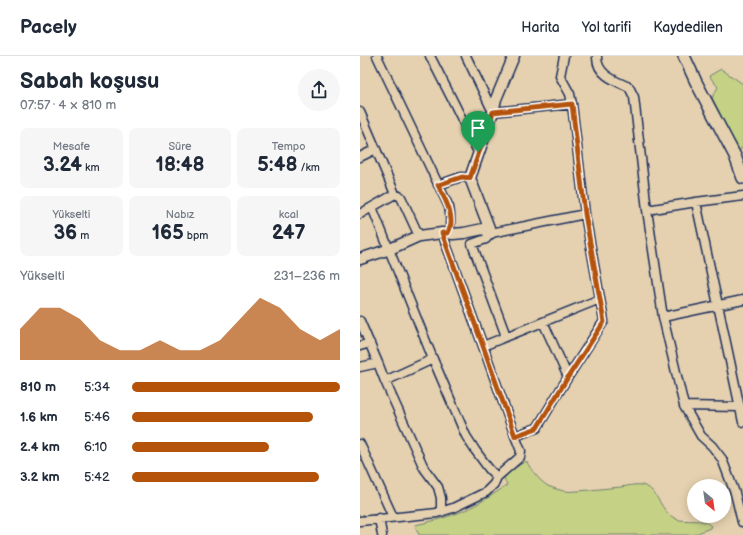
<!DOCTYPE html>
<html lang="tr">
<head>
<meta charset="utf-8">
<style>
  body { margin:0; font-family:"Balsamiq Sans",sans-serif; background:#f6f6f7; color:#1f2937; height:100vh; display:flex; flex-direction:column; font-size:15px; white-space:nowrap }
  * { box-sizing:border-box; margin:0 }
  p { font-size:13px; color:#747a83 }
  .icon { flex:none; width:22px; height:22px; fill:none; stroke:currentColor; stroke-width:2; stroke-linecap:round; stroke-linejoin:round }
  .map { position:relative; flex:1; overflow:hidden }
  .drawer { display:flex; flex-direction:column; background:#fff; width:360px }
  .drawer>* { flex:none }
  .needle { width:26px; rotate:151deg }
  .fabs { position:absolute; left:327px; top:423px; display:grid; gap:8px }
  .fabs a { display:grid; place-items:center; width:44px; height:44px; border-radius:50%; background:#fff; box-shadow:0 2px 10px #0003; font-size:20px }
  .pin { position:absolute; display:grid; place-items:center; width:34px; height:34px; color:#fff; margin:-41px -17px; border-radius:50% 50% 50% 0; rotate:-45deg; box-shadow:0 0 4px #0007 }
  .pin .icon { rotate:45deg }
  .round { display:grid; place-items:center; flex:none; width:42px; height:42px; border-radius:21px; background:#f6f6f7 }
  .head { display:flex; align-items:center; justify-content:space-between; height:68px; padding:0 20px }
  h1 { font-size:22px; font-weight:700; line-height:30px }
  .stats { display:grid; grid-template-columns:repeat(3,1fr); gap:6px; height:68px; padding:4px 20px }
  .stats div { display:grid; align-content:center; border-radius:8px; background:#f6f6f7; text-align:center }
  .stats b { font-size:20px; font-weight:700 }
  .stats small { font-size:11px; font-weight:400 }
  .stats p { font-size:11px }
  .chart { height:112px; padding:8px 20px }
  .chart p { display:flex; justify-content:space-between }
  .chart svg { width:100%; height:72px; margin-top:4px; fill:#b45309; opacity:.7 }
  ul { padding:0 20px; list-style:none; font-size:13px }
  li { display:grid; grid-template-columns:64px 48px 1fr; align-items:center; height:30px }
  li i { height:10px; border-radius:5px; background:#b45309 }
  header { display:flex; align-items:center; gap:24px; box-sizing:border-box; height:56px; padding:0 20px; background:#fff; border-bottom:1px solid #e0e1e3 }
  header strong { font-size:19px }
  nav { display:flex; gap:22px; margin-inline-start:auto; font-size:14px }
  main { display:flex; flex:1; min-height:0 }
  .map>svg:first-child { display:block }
</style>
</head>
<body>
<header>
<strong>Pacely</strong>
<nav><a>Harita</a><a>Yol tarifi</a><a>Kaydedilen</a></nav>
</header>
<main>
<section class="drawer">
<div class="head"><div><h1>Sabah koşusu</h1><p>07:57 · 4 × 810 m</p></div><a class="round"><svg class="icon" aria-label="share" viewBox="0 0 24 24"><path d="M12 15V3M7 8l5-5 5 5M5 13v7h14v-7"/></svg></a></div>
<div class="stats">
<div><p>Mesafe</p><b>3.24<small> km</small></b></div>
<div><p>Süre</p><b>18:48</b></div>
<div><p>Tempo</p><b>5:48<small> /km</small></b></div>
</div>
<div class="stats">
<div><p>Yükselti</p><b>36<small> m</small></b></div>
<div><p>Nabız</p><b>165<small> bpm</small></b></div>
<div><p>kcal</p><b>247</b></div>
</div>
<div class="chart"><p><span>Yükselti</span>231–236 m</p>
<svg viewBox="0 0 160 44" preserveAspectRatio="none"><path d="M0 44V25L10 12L20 12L30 19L40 32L50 38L60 38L70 32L80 38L90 38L100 32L110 19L120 6L130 12L140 25L150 32L160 25V44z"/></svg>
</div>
<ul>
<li><b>810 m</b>5:34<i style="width:100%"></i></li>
<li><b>1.6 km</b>5:46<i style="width:87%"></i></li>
<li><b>2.4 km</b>6:10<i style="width:66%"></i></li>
<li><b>3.2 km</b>5:42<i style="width:90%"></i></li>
</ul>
</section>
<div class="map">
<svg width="383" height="479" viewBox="0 0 383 479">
  <rect width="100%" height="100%" fill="#e5d1af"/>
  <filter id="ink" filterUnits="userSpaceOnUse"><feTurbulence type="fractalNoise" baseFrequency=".025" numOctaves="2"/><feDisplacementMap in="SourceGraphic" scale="8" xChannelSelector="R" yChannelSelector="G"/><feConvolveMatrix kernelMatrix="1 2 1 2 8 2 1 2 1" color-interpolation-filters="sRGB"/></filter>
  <g filter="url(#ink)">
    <path fill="#c5d185" stroke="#708072" d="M361 13 383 28V90L379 96 352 42 358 31 349 20Z
      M166 405C172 414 178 424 188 430 193 432 201 435 206 435 210 436 214 435 218 435 233 434 247 432 261 431 269 430 277 427 285 430 298 434 300 456 316 463 327 467 342 461 351 470L350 472 333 479H59L55 469C70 466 84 462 98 457 114 451 133 439 147 429L144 422 150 415Z"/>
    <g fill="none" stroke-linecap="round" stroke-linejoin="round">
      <g stroke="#1b2f5e" stroke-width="11">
        <path id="minor" d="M17 0 89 151C91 161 91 167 89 177
          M70 0 94 47 118 96
          M106 0 133 56 212 48
          M237 0C236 18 255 25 269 31L274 41 287 154 303 261 324 350 341 380 352 390 362 403 375 437 382 466H383
          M0 56 35 138 41 141 59 180
          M0 101 16 93
          M78 129 101 121 110 122
          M336 146 383 366
          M287 154 336 146 383 140
          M0 158 35 138
          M82 177 123 290 155 380 177 372 208 321 244 265 225 158 212 48 210 38 200 20 204 0
          M303 261 383 244
          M0 265 18 307 25 325 64 412 78 431 81 442V456
          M183 266 208 321
          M146 280 112 188 126 183 131 177 225 158
          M0 290 10 287
          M123 290 240 243
          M0 311 18 307
          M25 325 73 303
          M324 350 380 351 383 353
          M0 388 33 461
          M137 421 160 401 161 395 155 380
          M19 462 22 479
          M0 465 77 457 93 452 126 436 134 428 137 421 129 413 115 394 106 380 73 303 12 151"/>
      </g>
      <g stroke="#1b2f5e" stroke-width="13">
        <path id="tertiary" d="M131 177 110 122 133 56 136 43 154 0
          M0 203 30 193 59 180 82 177 93 178 104 177 123 173 131 177"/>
      </g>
      <g stroke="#1b2f5e" stroke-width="14">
        <path id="secondary" d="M324 0 336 26 375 100 383 122"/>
      </g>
      <use href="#minor" stroke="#e5d1af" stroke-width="8"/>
      <use href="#tertiary" stroke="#e5d1af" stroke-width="10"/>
      <use href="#secondary" stroke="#e5d1af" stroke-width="11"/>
    </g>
  </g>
  <g fill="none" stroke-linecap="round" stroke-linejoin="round" filter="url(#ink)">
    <g stroke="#fff" stroke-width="8">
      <path id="route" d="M212 48 225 158 244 266 208 321 177 372 155 380 123 290 82 177H88C89 174 91 170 91 167 92 154 83 140 78 129L102 121 110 122 133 56Z"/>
    </g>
    <use href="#route" stroke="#b45309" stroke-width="5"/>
  </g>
</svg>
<div class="fabs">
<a><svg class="needle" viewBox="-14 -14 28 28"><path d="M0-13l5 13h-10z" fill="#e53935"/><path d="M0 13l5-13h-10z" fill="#747a83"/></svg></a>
</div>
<div class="pin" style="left:118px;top:96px;background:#1e9e55"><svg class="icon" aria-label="arrive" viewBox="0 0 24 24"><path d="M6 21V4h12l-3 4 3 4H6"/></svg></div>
</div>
</main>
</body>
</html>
